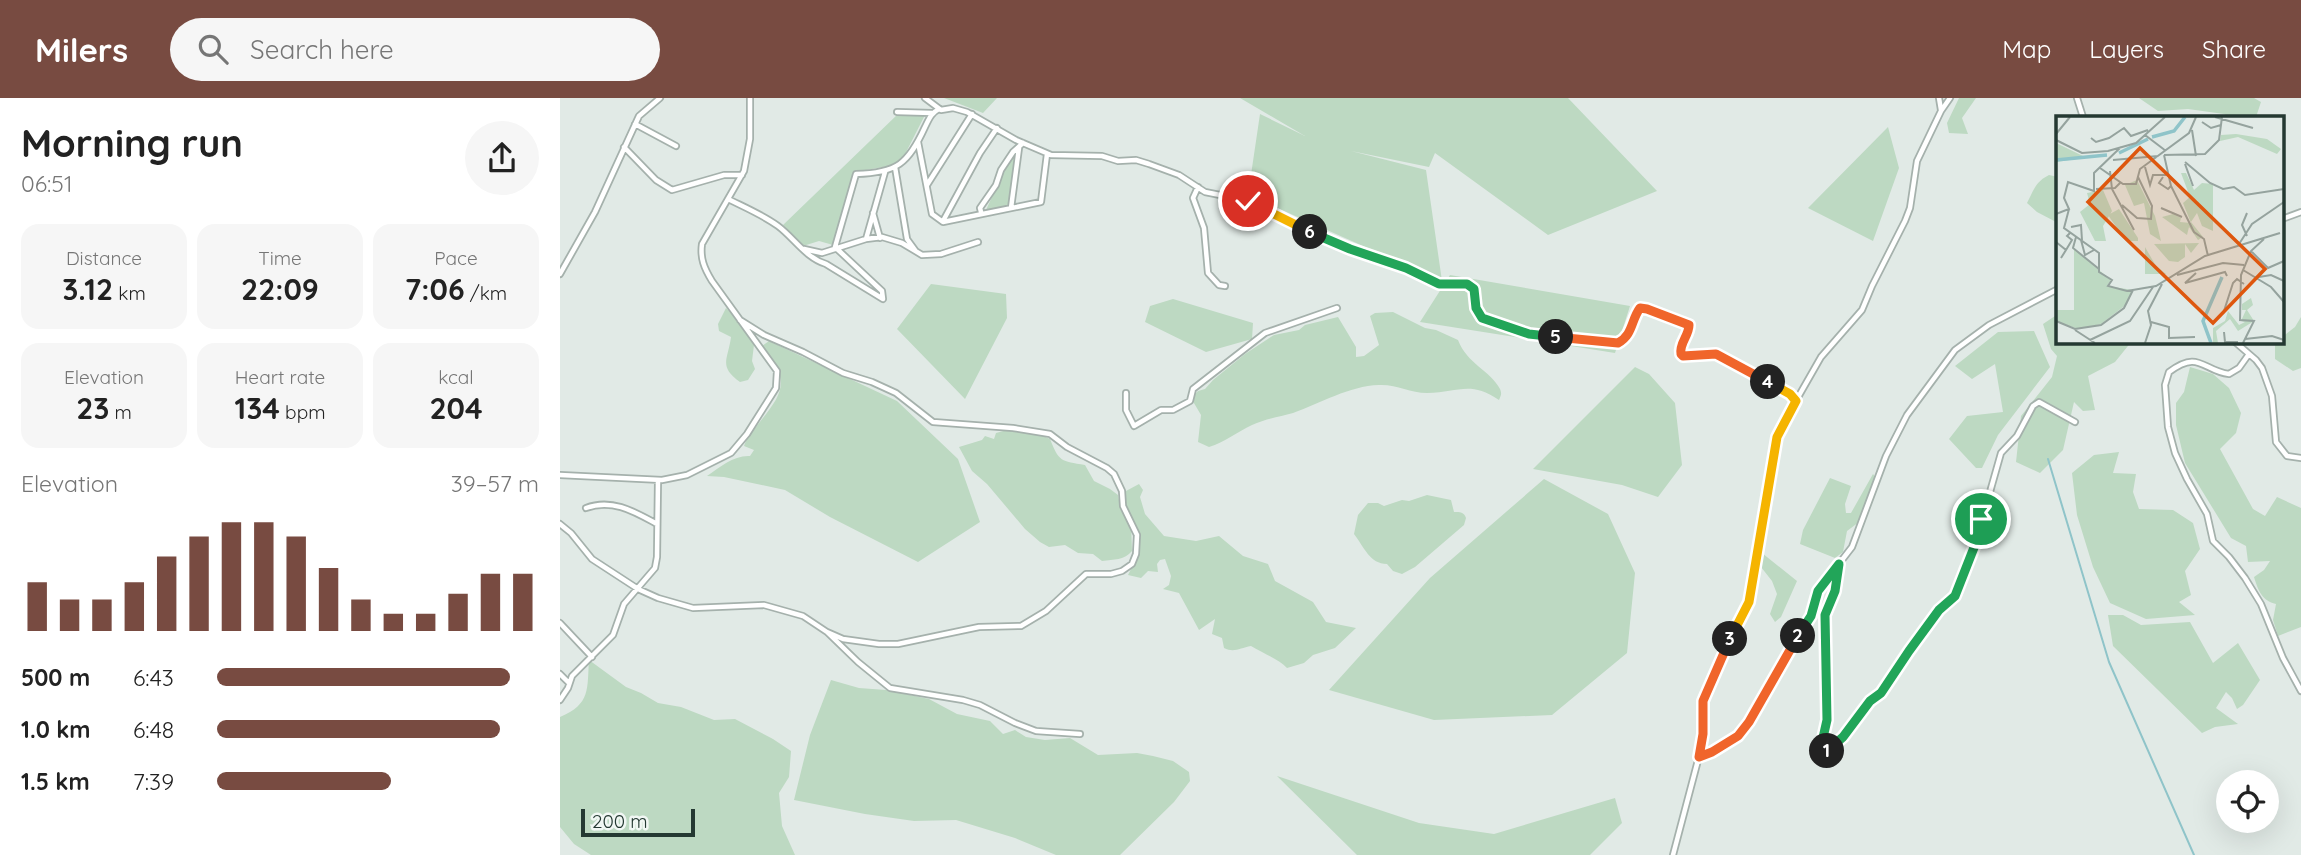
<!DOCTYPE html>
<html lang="en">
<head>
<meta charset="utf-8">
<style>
  body { margin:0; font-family:Quicksand,sans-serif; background:#f6f6f6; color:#222; height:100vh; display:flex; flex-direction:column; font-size:26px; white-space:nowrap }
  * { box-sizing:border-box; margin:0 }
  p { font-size:23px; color:#767676 }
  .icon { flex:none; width:38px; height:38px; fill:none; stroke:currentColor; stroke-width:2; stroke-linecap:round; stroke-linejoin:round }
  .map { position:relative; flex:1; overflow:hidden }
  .sheet { display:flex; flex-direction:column; background:#fff; width:560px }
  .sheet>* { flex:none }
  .fabs { position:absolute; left:1656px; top:672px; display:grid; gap:14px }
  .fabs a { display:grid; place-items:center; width:63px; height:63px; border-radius:50%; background:#fff; box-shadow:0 7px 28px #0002; font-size:35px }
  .scale { position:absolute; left:21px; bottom:18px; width:114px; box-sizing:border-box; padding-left:7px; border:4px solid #243932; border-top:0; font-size:19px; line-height:24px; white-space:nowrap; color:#243932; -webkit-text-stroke:5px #f1f7f4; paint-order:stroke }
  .pin { position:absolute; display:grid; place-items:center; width:60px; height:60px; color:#fff; margin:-30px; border:4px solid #fff; border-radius:50%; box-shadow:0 2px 7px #0007 }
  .km { position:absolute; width:35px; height:35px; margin:-18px; border-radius:50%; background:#222; color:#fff; font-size:19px; line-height:35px; text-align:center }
  .round { display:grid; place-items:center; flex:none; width:74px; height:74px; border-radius:37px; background:#f6f6f6 }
  .headline { display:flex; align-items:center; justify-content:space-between; height:119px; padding:0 21px }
  h1 { font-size:38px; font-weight:800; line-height:52px }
  .figures { display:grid; grid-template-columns:repeat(3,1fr); gap:10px; height:119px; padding:7px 21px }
  .figures div { display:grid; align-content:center; border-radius:18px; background:#f6f6f6; text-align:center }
  .figures b { font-size:30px; font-weight:800 }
  .figures small { font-size:19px; font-weight:400 }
  .figures p { font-size:19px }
  .chart { height:196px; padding:14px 21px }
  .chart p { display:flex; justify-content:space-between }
  .chart svg { width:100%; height:126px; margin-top:7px; stroke:#784b41; stroke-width:6 }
  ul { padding:0 21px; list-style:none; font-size:23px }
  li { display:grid; grid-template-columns:112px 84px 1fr; align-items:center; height:52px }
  li i { height:18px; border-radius:9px; background:#784b41 }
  header { display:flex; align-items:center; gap:42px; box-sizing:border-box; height:98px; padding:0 35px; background:#784b41; color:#fff }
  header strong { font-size:33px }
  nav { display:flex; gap:38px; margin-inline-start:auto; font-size:24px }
  .search { width:490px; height:63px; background:#f6f6f6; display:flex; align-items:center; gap:18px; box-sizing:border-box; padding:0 24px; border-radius:38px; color:#767676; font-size:26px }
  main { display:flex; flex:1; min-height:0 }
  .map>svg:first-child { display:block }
</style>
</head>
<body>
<header>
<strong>Milers</strong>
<div class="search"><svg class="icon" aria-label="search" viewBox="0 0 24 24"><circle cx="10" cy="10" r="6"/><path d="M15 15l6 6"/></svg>Search here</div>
<nav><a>Map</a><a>Layers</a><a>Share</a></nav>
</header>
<main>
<section class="sheet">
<div class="headline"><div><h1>Morning run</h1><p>06:51</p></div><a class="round"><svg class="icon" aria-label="share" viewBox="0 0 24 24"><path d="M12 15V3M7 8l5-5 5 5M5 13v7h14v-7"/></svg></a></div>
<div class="figures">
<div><p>Distance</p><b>3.12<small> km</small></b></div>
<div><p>Time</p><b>22:09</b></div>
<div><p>Pace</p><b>7:06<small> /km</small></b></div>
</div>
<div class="figures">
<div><p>Elevation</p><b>23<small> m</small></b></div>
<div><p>Heart rate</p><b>134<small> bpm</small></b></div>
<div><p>kcal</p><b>204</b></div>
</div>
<div class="chart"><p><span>Elevation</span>39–57 m</p>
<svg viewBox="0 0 160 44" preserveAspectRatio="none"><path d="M5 44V27M15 44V33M25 44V33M35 44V27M45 44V18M55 44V11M65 44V6M75 44V6M85 44V11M95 44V22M105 44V33M115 44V38M125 44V38M135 44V31M145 44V24M155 44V24"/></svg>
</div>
<ul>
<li><b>500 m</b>6:43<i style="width:91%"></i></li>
<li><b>1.0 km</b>6:48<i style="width:88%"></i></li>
<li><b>1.5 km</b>7:39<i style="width:54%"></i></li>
</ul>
</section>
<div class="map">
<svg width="1741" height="757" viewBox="0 0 1741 757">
  <rect width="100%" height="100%" fill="#e1eae6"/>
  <path fill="#bdd9c2" d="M384 0H437L423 15Z
    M680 0H1008L1097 93 988 137 875 55 869 69 791 53 866 72 882 183 688 97 700 16 745 38Z
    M1399 0H1416L1402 20 1408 36 1389 35 1387 25Z
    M1579 0H1694L1701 4 1696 19H1670L1664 16 1628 11 1598 13Z
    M338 16 365 17 340 66 295 74 273 147 259 143 243 148 223 127Z
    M1328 29 1339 70 1313 143 1248 110Z
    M455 56 449 108 426 112 448 64Z
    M1489 77 1498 79V125L1477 114 1467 105C1474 92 1475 84 1489 77Z
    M890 177 1070 208 1055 255 860 224Z
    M371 186 446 196 447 220 405 301 337 231Z
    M613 201 693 225 692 241 646 254 585 224 590 208Z
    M166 210 174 217 194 247 192 263 195 271 188 282 180 284C158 268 168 262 171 239L159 233 158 226Z
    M833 214 865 230 876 232 898 242C907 266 930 272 940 291 942 296 941 297 939 302 909 282 898 295 867 295 850 295 836 286 819 287 789 288 761 305 733 315 719 319 705 321 692 327 677 334 665 344 649 349L638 344 641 317 631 300 638 293 645 291 653 282 685 256 714 237 739 232 745 227 778 219 796 249V259L804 258 819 247 810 218 815 215Z
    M1498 216V243H1572L1555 264 1528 278 1535 312 1523 313 1514 304 1503 352 1480 375 1456 364 1461 318 1492 279 1497 258 1491 251 1483 226Z
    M1741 219V270L1733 273 1715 261V244L1722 243V239L1735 229Z
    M1474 233 1490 269 1438 337 1422 370H1416L1389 341 1407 318 1443 314 1435 266 1412 281 1395 268 1438 234Z
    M209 243 337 303 398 361 420 424 358 464 270 419 225 392 164 379 147 378C160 369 174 357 190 358L194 352 184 348C187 339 193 333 199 325 226 292 229 282 202 248Z
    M1075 269 1089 276 1115 305 1122 367 1098 399 1062 387 973 371Z
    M1630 269 1653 276 1669 290 1681 315 1676 335 1660 351 1693 411 1705 418 1717 399 1741 410V529L1718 538 1713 522 1716 506C1702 503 1698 492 1694 479L1704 472 1710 463 1688 464 1686 448 1671 440 1625 365 1616 327V305L1624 294Z
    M447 332 479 336 490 341C499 364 501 363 525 367L534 383 550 391 558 397 561 413 571 424 572 453C563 463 555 461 542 463L533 456 518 455 505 447 489 449 480 444 465 431 427 386 412 373 399 349 422 342 425 338 434 341 436 335Z
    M1559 354 1553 375 1576 376 1573 394 1579 411 1613 412 1633 425 1640 451 1625 473 1631 497 1619 504 1635 517 1586 521 1550 505 1533 469 1517 417 1512 375 1534 357Z
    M1313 376 1316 380 1299 424 1287 433 1283 454 1275 460 1240 446 1243 432 1270 380 1291 388 1285 406 1286 415H1291Z
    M984 381 1048 416 1075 475 1067 555 992 617 874 622 769 592 870 480Z
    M579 386 583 392 580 399 585 416 604 438 636 443 659 438 683 458 708 466 715 483 753 504 766 524 796 530 775 550 753 557 744 565 727 570C719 561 702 555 691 548 680 550 674 555 664 550L662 540 652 536 655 521 639 532 619 495 603 491 609 487 611 478 605 461 600 462 597 466 598 474 588 473 581 480 568 477 579 455 576 429 564 407 566 393Z
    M867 397 891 402 894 414C900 414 904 414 906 420L904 427 855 469 842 476 833 473 827 466C810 466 804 449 794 436L798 417 808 405H818L824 408 842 402 849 403Z
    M1202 455 1237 483 1221 519 1215 524 1210 516 1217 496 1212 483 1201 469Z
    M1548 517H1563L1581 527 1630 524 1653 565 1678 545 1700 582 1683 607 1677 611 1672 600 1666 594 1656 610 1678 626 1655 629 1642 635 1553 548Z
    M29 562 66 589 81 595 98 605 121 609 154 622 175 621 213 641 231 653 229 679 219 695 222 728 235 757H31L14 746 0 729V619C31 606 27 591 29 562Z
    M271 582 299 590 326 592 369 601 397 616 430 623 443 636 455 632 466 639 485 642 510 640 538 657 577 655 593 658 613 663 629 674 630 683 614 704 560 757H496L455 740 396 722 354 723 305 716 234 702 250 637Z
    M717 678 859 725 934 736 1055 700 1062 725 1030 757H797Z"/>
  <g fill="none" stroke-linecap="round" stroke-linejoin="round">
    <path stroke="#8fc4c9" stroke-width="2" d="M1488 361 1549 564 1634 757"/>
    <g stroke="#a5b1ac" stroke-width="8">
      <path id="minor" d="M365 0 381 12 393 10 407 14 456 42 491 57 542 58 558 63 576 62 589 66 619 77 645 94 685 102 745 132 790 151 846 170 879 186H907L914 191 916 210 922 220 969 236 1058 245C1073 237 1071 222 1080 210L1087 211 1129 227C1129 238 1119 245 1121 256L1123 258 1156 256 1230 296 1236 303
        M1379 0 1381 12
        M1517 0 1523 19
        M337 14 372 15
        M75 26 116 48
        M358 44 372 116 383 124 481 104 487 56
        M64 49 96 82 112 92 164 77H182
        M335 69 347 141 355 152
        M367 87 412 16
        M638 89 633 100 644 130 648 175 659 187 665 188
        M168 101C184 109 203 117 218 128 234 140 246 160 266 166L323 201 322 193 275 149 296 76C337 75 348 66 365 29 369 21 371 15 379 11
        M451 110 459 50
        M421 114 420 110 436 87 441 72 453 54 463 45
        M313 115 320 140
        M1722 121 1741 114
        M383 123 420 55 437 30
        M306 141 325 74
        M244 151 262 155 306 141 322 139 342 145 362 157 381 156 418 144
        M0 176 35 114 79 18 100 0
        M180 222 204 237 243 254 283 275 312 284 336 295 373 324 453 330 490 336 507 349 547 370 554 376 562 393 563 408 577 437 576 456 572 466 562 473 551 476H526L486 513 461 528 419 529 338 546H319L283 541 267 534
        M1674 243 1696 262 1702 270 1712 298 1716 344 1727 358 1741 360
        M1689 256 1679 270 1669 276C1643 273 1639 251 1609 274L1605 287 1608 329 1615 355 1627 381 1647 416 1653 443 1669 459 1685 480 1701 506 1723 560 1741 593
        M566 295V312L574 328 601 312H613L630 303 633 291 705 235 777 210
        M0 377 102 382 127 377 171 355 187 336 216 290 217 273 152 183C144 170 140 160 142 146L184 73 190 41V0
        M26 410C52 400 75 414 97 426
        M0 426 11 435 32 461 78 491 98 500 133 510 204 507 243 518 267 534 298 564 330 590 403 602 420 607 455 625 476 633 520 636
        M1279 466 1275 493 1265 517 1267 622 1260 653 1262 656 1266 655 1284 639 1304 609 1321 595 1349 553 1379 512 1395 498 1415 447 1441 355 1457 338 1473 308 1479 304 1515 324
        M0 525 32 559
        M0 576 9 585
        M0 602 8 590 12 578 53 537 64 506 95 470 97 459 98 382
        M1139 658C1160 652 1176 641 1189 624L1251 518 1258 493 1292 449 1326 358 1347 317 1395 252 1429 227 1498 191
        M1113 757 1142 647 1143 603 1166 550 1189 504 1218 339 1221 329 1261 259 1302 212 1312 188 1345 123 1350 110 1357 63 1381 13 1390 0"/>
    </g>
    <use href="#minor" stroke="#fff" stroke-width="4.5"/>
  </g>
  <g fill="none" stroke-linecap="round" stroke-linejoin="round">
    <g stroke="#fff" stroke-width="14">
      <path id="split-1" d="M1267 653 1283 639 1310 603 1321 595 1349 553 1379 512 1395 498 1415 447 1421 421"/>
    </g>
    <g stroke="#fff" stroke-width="14">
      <path id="split-2" d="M1238 538 1251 518 1258 493 1279 466 1275 493 1265 517 1267 622 1260 653 1264 656 1267 653"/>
    </g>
    <g stroke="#fff" stroke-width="14">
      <path id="split-3" d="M1170 541 1143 603V636L1139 659 1152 654 1178 638 1189 624 1238 538"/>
    </g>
    <g stroke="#fff" stroke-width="14">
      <path id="split-4" d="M1170 541 1189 504 1217 339 1236 303 1230 296 1208 284"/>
    </g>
    <g stroke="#fff" stroke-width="14">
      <path id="split-5" d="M996 239 1058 245C1073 237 1071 222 1080 210L1087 211 1129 227C1129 238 1119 245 1121 256L1123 258 1156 256 1208 284"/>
    </g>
    <g stroke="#fff" stroke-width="14">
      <path id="split-6" d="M750 134 790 151 846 170 879 186H907L914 191 916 210 922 220 969 236 996 239"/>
    </g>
    <g stroke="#fff" stroke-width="14">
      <path id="split-7" d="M688 103 750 134"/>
    </g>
    <use href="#split-1" stroke="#22a559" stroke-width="9"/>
    <use href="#split-2" stroke="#22a559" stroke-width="9"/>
    <use href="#split-3" stroke="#f0652b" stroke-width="9"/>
    <use href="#split-4" stroke="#f5b400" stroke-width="9"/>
    <use href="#split-5" stroke="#f0652b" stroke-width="9"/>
    <use href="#split-6" stroke="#22a559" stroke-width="9"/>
    <use href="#split-7" stroke="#f5b400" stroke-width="9"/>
  </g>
  <g transform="translate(1496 18)">
    <rect width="228" height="228" fill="#e1eae6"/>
    <path d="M180 18 211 23 225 33 221 38 182 21 164 25 165 19ZM0 27 27 40V42L0 46ZM125 57H130L138 74 146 67 157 68V115L146 110 141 97 135 106 147 121 142 124 133 111 131 119 106 101 117 98 125 102 124 106 135 107 127 87 134 81ZM81 64 99 100 105 125 94 118 88 87 78 90 69 69ZM47 74 56 95 47 110 50 125H39L24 96 34 88 31 77ZM63 93 82 122V125H70L52 99ZM143 127 135 137 129 128V141L122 146 113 145 98 128ZM89 131 100 150 110 158H89ZM18 133 55 164 51 170 77 174 71 188 45 208 22 213 0 205V194H18ZM195 182 197 189 191 194 198 205 182 215 174 203 160 215 162 227H157V212L169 205 172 195 183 209 189 206 185 205 190 194H186V188Z" fill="#bdd9c2"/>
    <path fill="none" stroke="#8fc4c9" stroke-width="3.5" d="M96 21 118 15 129 1M63 37 92 23M0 44 51 39M155 227 147 205 166 161"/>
    <path fill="none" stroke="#95a39e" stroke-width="2" d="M159 1 197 12M146 6 155 12 165 9M136 14 140 40M0 18 14 1M89 19 110 35M35 22 40 26 53 22 68 12 75 20 92 14M0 24 26 37 52 35 80 27 109 1M108 39 115 70 138 116 148 123 152 140M108 39 149 38 163 24 166 1M57 44 102 40M129 46 154 67 167 73 178 71 189 79 228 73M129 48 137 70M89 51 94 69 97 59H110M44 52 67 68H80L84 53 133 17 140 1M54 55 56 73 78 114M107 61 103 67 112 73 115 70M40 73 59 72 65 66M66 89 81 102 95 103 96 90 82 61M105 92 126 101M13 93 8 112 43 137V156L56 164 52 170 71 175 100 170 149 140 224 117M0 98 13 93 8 82 12 66 38 75V57L65 31M15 111 25 109 26 124M191 120 186 109 191 97M20 121 17 132 43 153M25 124 29 139 38 134M0 126 10 134 5 142M183 128 196 108 228 86M10 134 16 124 11 120 14 117M195 135 212 152 228 145M187 154 215 171 228 186M140 157 129 167 169 156 171 160M121 159 167 147 188 149M203 161 215 159 228 165M167 198 177 167 181 163 188 168M0 205 19 213 45 209 68 192 77 174M95 206 113 211V222L139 221M19 214 39 227M168 216 169 226H182M189 223 216 220 228 224M34 224 74 205 97 171M89 227 95 209 92 195 106 168M187 227 198 205 184 204 185 159 195 135 208 123"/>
    <path fill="#de570e" fill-opacity="0.15" stroke="#de570e" stroke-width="3.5" d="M84 32 209 153 157 207 32 86Z"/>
    <rect width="228" height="228" fill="none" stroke="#243932" stroke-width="3.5"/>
  </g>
</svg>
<div class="fabs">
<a><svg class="icon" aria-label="locate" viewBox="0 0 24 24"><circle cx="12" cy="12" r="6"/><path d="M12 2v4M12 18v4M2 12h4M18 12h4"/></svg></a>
</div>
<div class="scale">200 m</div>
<div class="pin" style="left:1421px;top:421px;background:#1e9e55"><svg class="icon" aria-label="arrive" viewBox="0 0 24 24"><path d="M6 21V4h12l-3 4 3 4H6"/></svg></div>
<div class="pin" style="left:688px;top:103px;background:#d93025"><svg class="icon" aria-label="check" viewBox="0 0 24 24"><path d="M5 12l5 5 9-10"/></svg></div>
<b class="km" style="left:1267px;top:653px">1</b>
<b class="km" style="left:1238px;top:538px">2</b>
<b class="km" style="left:1170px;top:541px">3</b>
<b class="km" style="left:1208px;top:284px">4</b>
<b class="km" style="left:996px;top:239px">5</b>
<b class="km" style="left:750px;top:134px">6</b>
</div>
</main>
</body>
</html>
